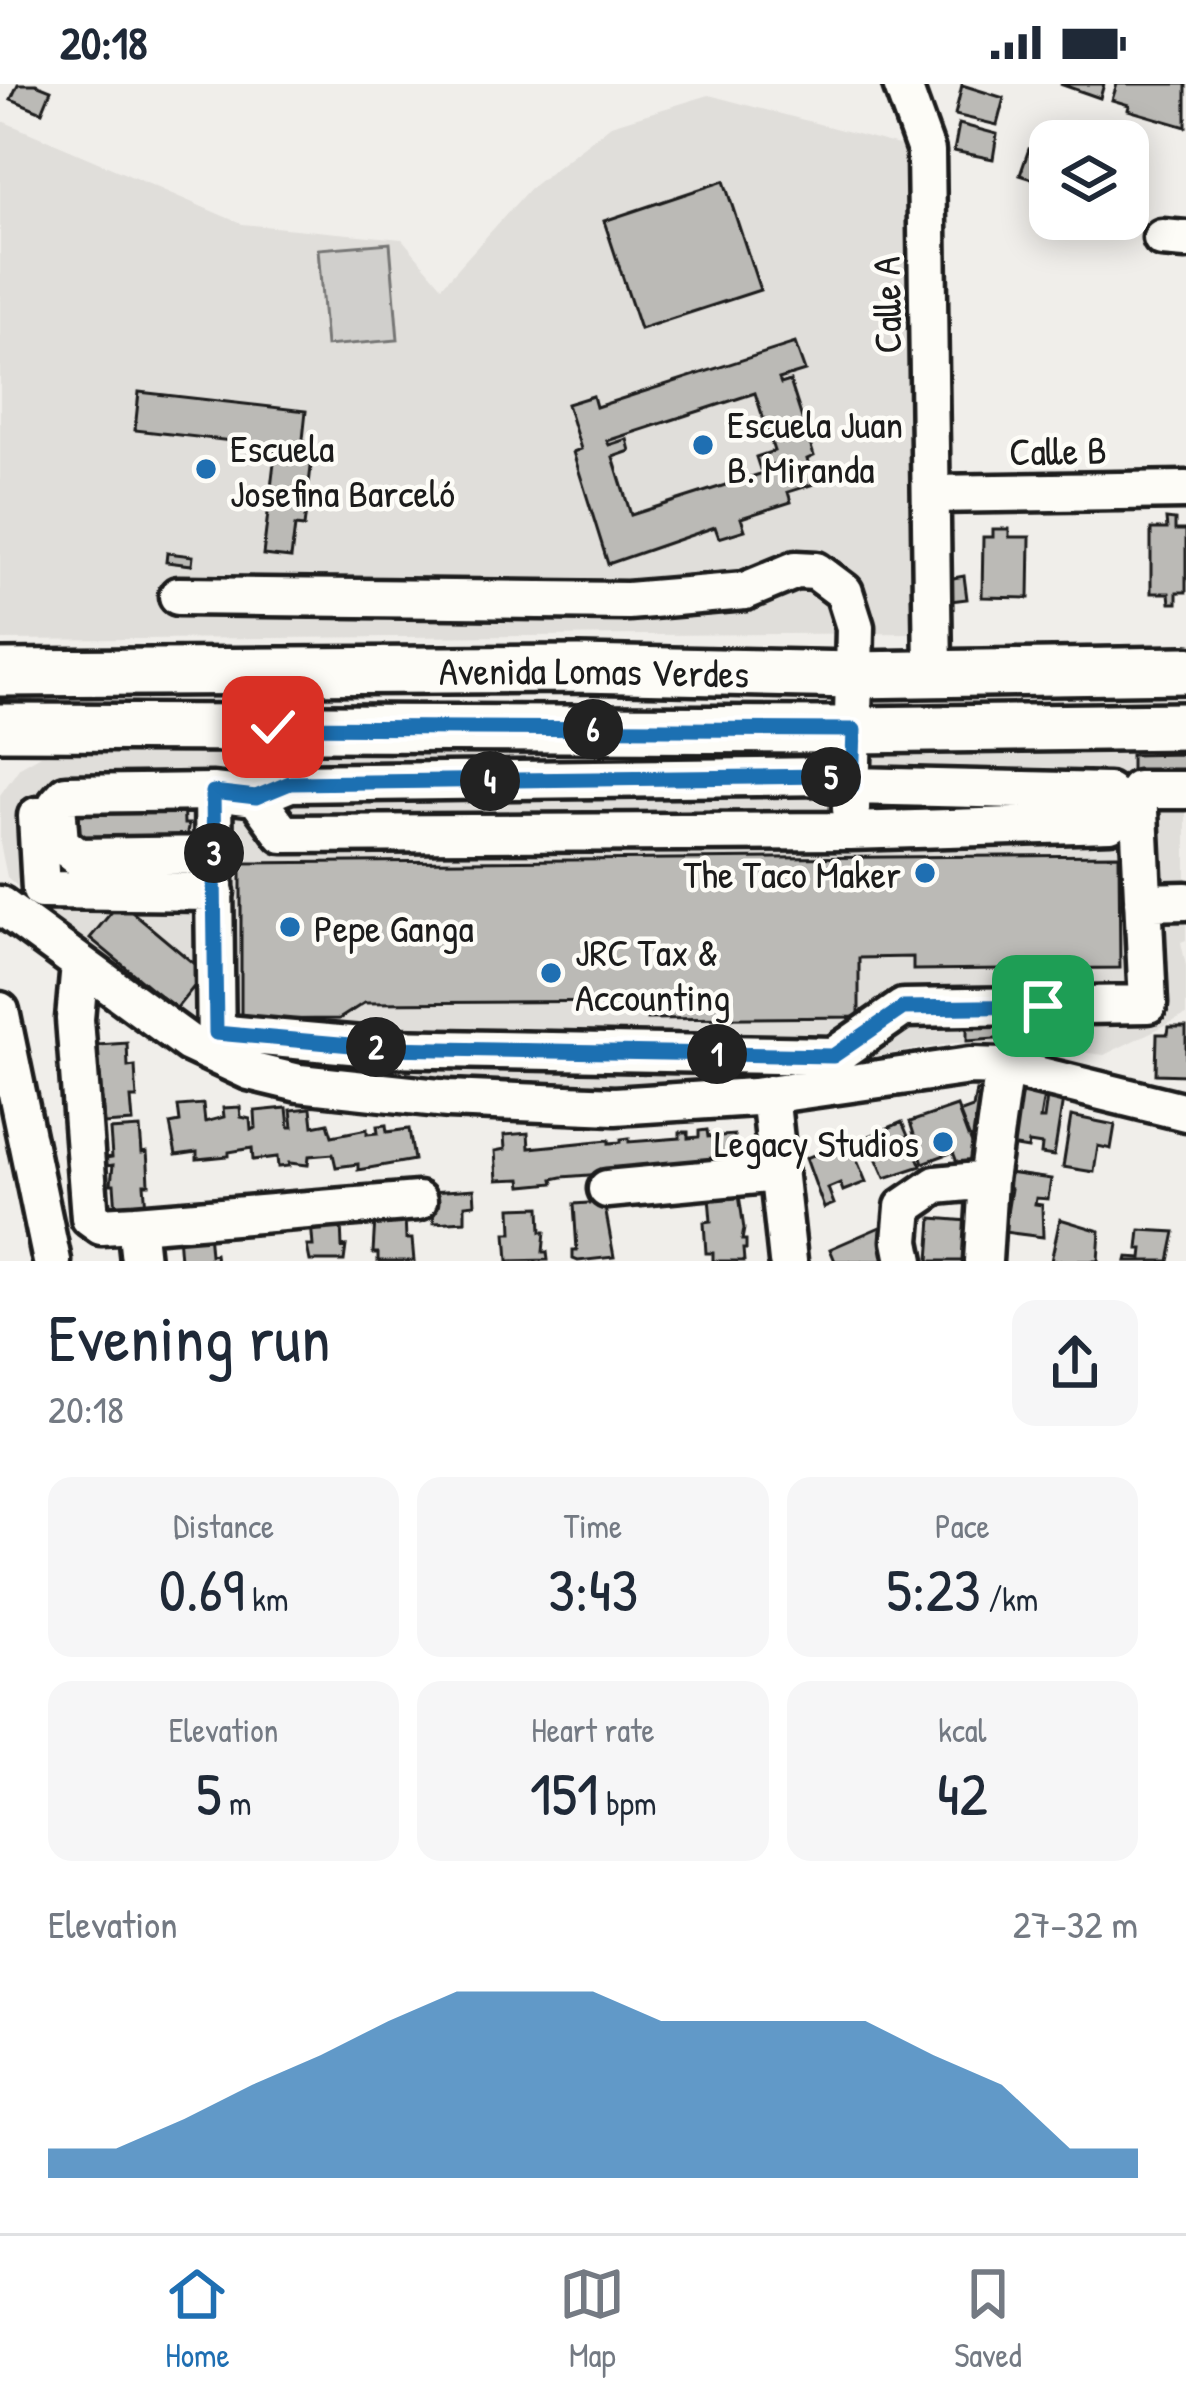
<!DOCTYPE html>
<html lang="en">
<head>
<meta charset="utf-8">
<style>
  body { margin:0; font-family:"Patrick Hand",sans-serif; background:#f6f6f7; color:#1f2937; height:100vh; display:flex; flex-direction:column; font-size:45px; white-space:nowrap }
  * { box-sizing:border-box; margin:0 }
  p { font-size:39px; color:#747a83 }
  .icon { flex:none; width:66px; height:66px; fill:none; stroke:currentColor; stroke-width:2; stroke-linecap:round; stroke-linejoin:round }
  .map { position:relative; height:1177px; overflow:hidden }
  .side { display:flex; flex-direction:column; background:#fff; flex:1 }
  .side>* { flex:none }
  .buttons { position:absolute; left:1029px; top:36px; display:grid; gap:24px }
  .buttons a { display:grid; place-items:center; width:120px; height:120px; border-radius:24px; background:#fff; box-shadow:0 6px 30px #0003; font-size:60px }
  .pin { position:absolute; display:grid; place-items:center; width:102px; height:102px; color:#fff; margin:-51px; border-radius:24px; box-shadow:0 6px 18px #0006 }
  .km { position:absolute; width:60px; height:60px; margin:-30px; border-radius:50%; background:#222; color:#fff; font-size:33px; line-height:60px; text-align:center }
  .round { display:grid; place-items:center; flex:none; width:126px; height:126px; border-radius:24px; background:#f6f6f7 }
  .summary { display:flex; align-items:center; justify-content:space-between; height:204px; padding:0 48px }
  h1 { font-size:66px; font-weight:600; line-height:90px }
  .figures { display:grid; grid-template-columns:repeat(3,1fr); gap:18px; height:204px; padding:12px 48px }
  .figures div { display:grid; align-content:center; border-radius:24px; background:#f6f6f7; text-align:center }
  .figures b { font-size:60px; font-weight:600 }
  .figures small { font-size:33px; font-weight:400 }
  .figures p { font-size:33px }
  .chart { height:336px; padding:24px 48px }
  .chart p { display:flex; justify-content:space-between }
  .chart svg { width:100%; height:216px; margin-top:12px; fill:#1f6fb2; opacity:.7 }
  .status { display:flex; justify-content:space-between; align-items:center; height:84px; padding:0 60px; background:#fff; direction:ltr }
  .status svg { height:33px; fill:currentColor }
  .tab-bar { display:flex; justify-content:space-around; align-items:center; height:168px; border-top:3px solid #e0e1e3; background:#fff; font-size:33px; color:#747a83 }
  .tab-bar a { display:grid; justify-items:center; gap:6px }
  .tab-bar .active { color:#1f6fb2 }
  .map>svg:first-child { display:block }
</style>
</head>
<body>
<div class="status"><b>20:18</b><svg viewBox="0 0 49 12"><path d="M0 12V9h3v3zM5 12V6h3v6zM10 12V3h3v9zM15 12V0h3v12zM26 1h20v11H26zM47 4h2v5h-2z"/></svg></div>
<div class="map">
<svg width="1186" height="1177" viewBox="0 0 1186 1177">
  <rect width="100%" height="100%" fill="#f0eeea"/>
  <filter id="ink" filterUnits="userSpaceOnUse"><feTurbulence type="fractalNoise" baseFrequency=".00833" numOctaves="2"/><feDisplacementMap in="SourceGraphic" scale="24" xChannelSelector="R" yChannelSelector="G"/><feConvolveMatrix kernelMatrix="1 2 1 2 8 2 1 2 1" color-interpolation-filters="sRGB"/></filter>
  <g filter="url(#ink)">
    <path fill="#e0deda" d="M709 11 910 64 917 549 0 556V36L242 140 402 155 442 202 529 105 611 41Z
      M1186 664V856L1181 858 1186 882V931L1104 971 1025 961 955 959 728 997 615 1006 373 993 297 985 205 954 86 864 7 793 0 759V711L20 683 41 671Z"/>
    <path fill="#d0cfcc" stroke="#767674" stroke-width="3" d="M390 159 398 256 326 262 318 165Z"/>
    <path fill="#bbbab6" stroke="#1c1c1c" stroke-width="3" fill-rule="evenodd" d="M18 0H36L51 6 42 28 11 15Z
      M1060 0H1104L1100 14Z
      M1117 0H1186V43L1128 26 1129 21 1112 16Z
      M962 1 1004 14 997 41 955 31Z
      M959 40 997 50 993 75 954 67Z
      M1029 65 1044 70 1036 96 1020 91Z
      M724 97 760 206 640 245 604 137Z
      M795 259 805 287 779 295 781 300 790 297 814 372 807 375 814 400 788 408 791 418 741 434 745 446 719 454 715 443 608 480 573 368 581 365 567 320 593 312 596 323ZM755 309 774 367 756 373 760 385 777 379 779 384 631 431 613 373 630 367 627 355 609 361 607 357Z
      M139 308 306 327 302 365 135 346Z
      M276 362 313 366 304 443 295 442 291 474 263 471Z
      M1166 435 1175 436V446H1186V508H1177V519H1170L1169 509H1151V445H1167Z
      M993 445H1009V453H1030L1029 514 982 513 983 453H993Z
      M167 469 193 472 192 481 166 478Z
      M964 492 967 515 950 517 948 495Z
      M1184 670 1185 693 1131 694V671Z
      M183 711 184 740H189L184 761 80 765 79 714Z
      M1119 771 1120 884 913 886V873L859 874V933L647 935V917L364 919 339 935 241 936V779Z
      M120 818 205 889 176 925 90 854Z
      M967 935 1009 937V954L967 957Z
      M1169 943H1186V991L1156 990 1157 950H1168Z
      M127 959 128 983 135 982 136 1001 137 1014H131L133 1038 104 1040 102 1015H95V1007H101L100 994 94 995 93 988 99 987 98 961Z
      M1014 1006 1044 1011 1040 1035H1044L1047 1013 1063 1015 1054 1072 1041 1070 1042 1061 1029 1059 1028 1065 1004 1061Z
      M976 1007 996 1011 987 1057 968 1053 959 1029 973 1024Z
      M203 1020 205 1038 224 1033 223 1024 240 1023 241 1033 250 1035 251 1046 256 1044 255 1027 287 1024 289 1043H293L291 1026 311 1024 313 1042 328 1039 332 1052 367 1045V1050L378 1049 377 1042 386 1041 387 1048 409 1045 414 1076 358 1086V1080L336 1083 333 1070 309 1072 308 1081 289 1079V1082L278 1083 277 1073 253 1076 252 1064 229 1068V1072L197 1075V1068L176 1071 170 1040 180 1038 178 1022Z
      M957 1022 980 1080 964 1085 962 1080 958 1081 953 1068 923 1079 910 1038Z
      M1071 1032 1115 1041 1111 1065 1098 1062 1094 1088 1063 1083Z
      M902 1038 921 1082 885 1094 867 1053Z
      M140 1044 142 1069 147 1068 148 1081 149 1100H144L146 1125 116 1127 114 1100H111L113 1081 107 1082 106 1074 112 1073 110 1046Z
      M707 1046 708 1053 734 1051 737 1080 562 1093 553 1095 554 1099 522 1102 521 1095 497 1096 495 1067 505 1065 504 1051 528 1049 529 1064 609 1056V1059L621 1058V1055L629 1054V1058L680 1054V1048H688V1054L699 1053V1047Z
      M849 1057 866 1098 843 1107 840 1099 828 1104 834 1120 824 1124 806 1074Z
      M1008 1089 1051 1095 1048 1115 1036 1114 1035 1120 1042 1121 1043 1153 1004 1148 1011 1105 1006 1104Z
      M474 1105 475 1120 465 1121V1137L434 1139 431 1108Z
      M739 1111 744 1145 742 1156H746V1165H743L744 1177H713V1169H706L704 1138 711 1137 709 1113Z
      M604 1118 614 1173 578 1177 573 1175V1166H577L574 1120Z
      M540 1123 541 1148H545L543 1168H547L548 1176 508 1177 506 1149H512L511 1124Z
      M405 1132 406 1155H412L414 1177H378V1169H373L375 1134Z
      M932 1134 968 1137 975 1177H929Z
      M1060 1135 1100 1147 1098 1177H1051Z
      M341 1137 342 1163 346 1162 344 1177H310L307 1162H313L311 1138Z
      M887 1140 897 1177H835L830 1165Z
      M1140 1146 1175 1148 1169 1177H1126L1127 1173 1142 1174 1143 1165H1138Z
      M208 1148 210 1171 215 1170 216 1177H177L180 1176 178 1150Z"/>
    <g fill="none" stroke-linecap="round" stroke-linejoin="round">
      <g stroke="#1c1c1c" stroke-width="45">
        <path id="minor" d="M902 0 926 67 933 589
          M1162 154 1186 156
          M931 410 1186 406
          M178 512 628 517 745 507 796 486 816 487 844 508 855 543 851 725
          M830 692 852 702 1108 708 1122 725 1110 739 850 747 283 750 256 713 290 699Z
          M213 708 216 969
          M42 732H37L41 806 215 808
          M214 771 78 773 60 759 57 720 66 710 213 708 256 713
          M1143 818 1186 817
          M0 821 189 959 249 987 299 999 448 1015 615 1022 754 1013 970 982 1004 983 1186 1028
          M80 880 75 935 90 1134 101 1142 136 1140 140 1177
          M0 927 52 1177
          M216 949 384 964 834 972 903 924 1148 920 1138 706H1186
          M770 1010 788 1177
          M607 1105 779 1089
          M136 1140 418 1117
          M905 1177 901 1157 904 1123 936 1101 988 1096
          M983 1177 988 1096 1004 983"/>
      </g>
      <g stroke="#1c1c1c" stroke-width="54">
        <g id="major">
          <path id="s1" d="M0 589 579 585 853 591 1186 586"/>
          <path d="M0 643 854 646 1186 642"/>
        </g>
      </g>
      <use href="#minor" stroke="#fdfcf7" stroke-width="36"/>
      <use href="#major" stroke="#fdfcf7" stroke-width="45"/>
    </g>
  </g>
  <g fill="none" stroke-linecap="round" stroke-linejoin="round" filter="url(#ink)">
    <g stroke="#fff" stroke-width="24">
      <path id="route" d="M273 643 854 646 852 702 830 692 290 699 256 713 213 708 216 949 385 964 833 972 903 924 1043 922"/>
    </g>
    <use href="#route" stroke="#1f6fb2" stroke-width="15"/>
  </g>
  <g fill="#1f6fb2" stroke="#fdfcf7" stroke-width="4.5">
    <circle cx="703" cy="361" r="12"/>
    <circle cx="206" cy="385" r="12"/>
    <circle cx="925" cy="789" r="12"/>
    <circle cx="290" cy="843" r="12"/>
    <circle cx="551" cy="889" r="12"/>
    <circle cx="943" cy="1058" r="12"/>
  </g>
  <g text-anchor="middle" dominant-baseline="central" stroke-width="9" stroke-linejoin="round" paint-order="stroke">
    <g font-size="39" fill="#1c1c1c" stroke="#fdfcf7">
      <text transform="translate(886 221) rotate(-91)">Calle A</text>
      <text transform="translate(1058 366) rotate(-1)">Calle B</text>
      <text stroke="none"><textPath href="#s1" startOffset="594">Avenida Lomas Verdes</textPath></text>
    </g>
    <g font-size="39" fill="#1c1c1c" stroke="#fdfcf7" text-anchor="start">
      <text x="727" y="339">Escuela Juan<tspan x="727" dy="45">B. Miranda</tspan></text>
      <text x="230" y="363">Escuela<tspan x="230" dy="45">Josefina Barceló</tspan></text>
      <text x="901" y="789" text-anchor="end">The Taco Maker</text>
      <text x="314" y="843">Pepe Ganga</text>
      <text x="575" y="867">JRC Tax &amp;<tspan x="575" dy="45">Accounting</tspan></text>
      <text x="919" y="1058" text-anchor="end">Legacy Studios</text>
    </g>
  </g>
</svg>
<div class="buttons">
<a><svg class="icon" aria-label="layers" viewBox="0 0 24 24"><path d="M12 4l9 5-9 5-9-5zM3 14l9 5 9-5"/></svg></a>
</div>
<div class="pin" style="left:1043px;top:922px;background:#1e9e55"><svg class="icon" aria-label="arrive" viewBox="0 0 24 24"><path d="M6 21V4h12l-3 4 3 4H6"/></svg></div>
<div class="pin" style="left:273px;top:643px;background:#d93025"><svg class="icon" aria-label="check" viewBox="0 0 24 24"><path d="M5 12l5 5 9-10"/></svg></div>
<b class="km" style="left:717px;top:970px">1</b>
<b class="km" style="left:376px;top:963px">2</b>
<b class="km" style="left:214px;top:769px">3</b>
<b class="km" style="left:490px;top:697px">4</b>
<b class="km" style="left:831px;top:693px">5</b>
<b class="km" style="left:593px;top:645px">6</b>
</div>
<section class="side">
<div class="summary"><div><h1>Evening run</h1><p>20:18</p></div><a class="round"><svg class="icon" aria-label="share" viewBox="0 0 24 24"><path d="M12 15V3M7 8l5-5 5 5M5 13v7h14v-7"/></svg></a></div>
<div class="figures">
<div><p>Distance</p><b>0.69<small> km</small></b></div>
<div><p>Time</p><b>3:43</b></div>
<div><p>Pace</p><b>5:23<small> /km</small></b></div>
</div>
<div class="figures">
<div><p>Elevation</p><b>5<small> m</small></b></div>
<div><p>Heart rate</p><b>151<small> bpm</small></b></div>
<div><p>kcal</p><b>42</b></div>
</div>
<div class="chart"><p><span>Elevation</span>27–32 m</p>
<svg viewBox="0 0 160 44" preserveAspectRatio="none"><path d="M0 44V38L10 38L20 32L30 25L40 19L50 12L60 6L70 6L80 6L90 12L100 12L110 12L120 12L130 19L140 25L150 38L160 38V44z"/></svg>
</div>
</section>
<nav class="tab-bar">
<a class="active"><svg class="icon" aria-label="home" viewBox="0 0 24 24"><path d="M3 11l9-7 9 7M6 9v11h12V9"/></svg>Home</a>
<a><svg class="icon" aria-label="map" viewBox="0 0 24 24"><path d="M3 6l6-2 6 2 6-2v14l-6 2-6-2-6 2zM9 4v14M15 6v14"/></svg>Map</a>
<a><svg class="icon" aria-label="saved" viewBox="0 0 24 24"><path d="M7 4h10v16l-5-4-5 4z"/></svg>Saved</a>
</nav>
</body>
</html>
